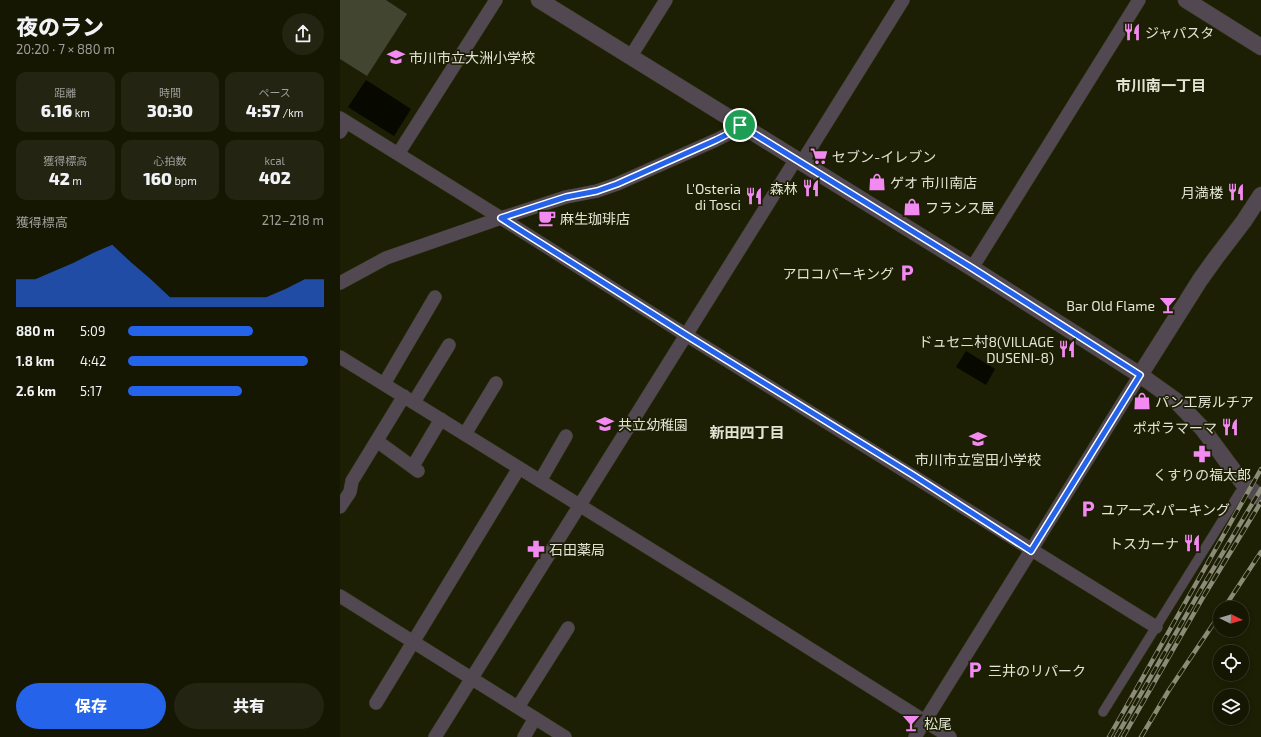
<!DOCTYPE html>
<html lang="ja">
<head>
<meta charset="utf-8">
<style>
  body { margin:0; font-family:"Exo 2","Noto Sans JP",sans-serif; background:#232412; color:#f1f3f6; height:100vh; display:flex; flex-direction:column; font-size:15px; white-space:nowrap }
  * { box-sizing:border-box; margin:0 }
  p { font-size:13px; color:#9e9f9a }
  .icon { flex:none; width:22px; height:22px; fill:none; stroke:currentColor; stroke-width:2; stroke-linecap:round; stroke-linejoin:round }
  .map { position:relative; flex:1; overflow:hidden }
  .drawer { display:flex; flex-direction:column; background:#161703; width:340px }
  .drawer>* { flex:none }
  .needle { width:26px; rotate:95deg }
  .fabs { position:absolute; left:873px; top:601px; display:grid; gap:8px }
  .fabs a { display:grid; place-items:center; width:36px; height:36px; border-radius:50%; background:#161703; box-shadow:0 2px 6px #0003,0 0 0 1px #353625; font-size:20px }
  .pin { position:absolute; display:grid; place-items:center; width:34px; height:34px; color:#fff; margin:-17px; border:2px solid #fff; border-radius:50%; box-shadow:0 1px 4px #0007 }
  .round { display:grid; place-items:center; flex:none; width:42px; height:42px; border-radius:21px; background:#232412 }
  .summary { display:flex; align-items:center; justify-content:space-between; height:68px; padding:0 16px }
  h1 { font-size:22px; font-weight:800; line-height:30px }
  .stats { display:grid; grid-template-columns:repeat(3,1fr); gap:6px; height:68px; padding:4px 16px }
  .stats div { display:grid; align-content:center; border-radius:10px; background:#232412; text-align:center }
  .stats b { font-size:17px; font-weight:800 }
  .stats small { font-size:11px; font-weight:400 }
  .stats p { font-size:11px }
  .chart { height:112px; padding:8px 16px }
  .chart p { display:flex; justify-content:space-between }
  .chart svg { width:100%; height:72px; margin-top:4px; fill:#2563eb; opacity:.7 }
  .primary-button { display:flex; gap:8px; margin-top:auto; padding:8px 16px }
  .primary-button a { flex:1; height:46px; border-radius:24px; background:#2563eb; color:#fff; font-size:16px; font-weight:800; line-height:46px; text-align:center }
  .primary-button a+a { background:#232412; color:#f1f3f6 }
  ul { padding:0 16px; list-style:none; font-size:13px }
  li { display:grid; grid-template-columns:64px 48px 1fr; align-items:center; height:30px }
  li i { height:10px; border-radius:5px; background:#2563eb }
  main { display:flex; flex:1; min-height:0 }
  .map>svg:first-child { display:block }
</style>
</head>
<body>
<main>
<section class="drawer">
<div class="summary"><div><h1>夜のラン</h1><p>20:20 · 7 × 880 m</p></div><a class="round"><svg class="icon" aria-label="share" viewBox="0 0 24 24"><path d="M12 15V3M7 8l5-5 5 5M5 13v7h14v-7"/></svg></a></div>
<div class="stats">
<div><p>距離</p><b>6.16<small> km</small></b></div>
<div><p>時間</p><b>30:30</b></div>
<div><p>ペース</p><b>4:57<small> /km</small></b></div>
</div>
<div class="stats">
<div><p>獲得標高</p><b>42<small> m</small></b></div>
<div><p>心拍数</p><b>160<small> bpm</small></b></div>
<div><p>kcal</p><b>402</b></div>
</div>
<div class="chart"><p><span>獲得標高</span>212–218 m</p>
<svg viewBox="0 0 160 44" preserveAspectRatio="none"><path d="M0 44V27L10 27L20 22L30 17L40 11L50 6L60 17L70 27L80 38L90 38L100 38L110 38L120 38L130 38L140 33L150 27L160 27V44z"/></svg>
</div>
<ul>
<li><b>880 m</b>5:09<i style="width:64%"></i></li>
<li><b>1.8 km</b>4:42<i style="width:92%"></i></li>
<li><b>2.6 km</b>5:17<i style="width:58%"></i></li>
</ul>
<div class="primary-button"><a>保存</a><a>共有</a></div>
</section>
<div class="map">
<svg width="921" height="737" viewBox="0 0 921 737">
  <rect width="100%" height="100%" fill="#1d1f04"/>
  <path fill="#424530" d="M0 0H46L67 14 27 76 0 59Z"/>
  <path fill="#070800" d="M26 80 71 109 54 136 8 107Z
    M626 351 655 369 646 385 616 367Z"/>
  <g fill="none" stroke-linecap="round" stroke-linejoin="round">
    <g stroke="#393b21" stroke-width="10">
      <path id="pedestrian" d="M763 712 900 492"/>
    </g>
    <g stroke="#393b21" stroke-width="14">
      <path id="minor" d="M291 56 326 0
        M0 118 161 218 346 335 816 627
        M0 132 6 122
        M58 154 156 0
        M462 162 563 0
        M632 268 799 0
        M0 283 46 258 161 218 226 197 257 191 277 184 376 140 388 134 400 125
        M0 357 399 604 610 737
        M44 384 95 297
        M74 402 109 345
        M125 434 156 383
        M37 441 78 471
        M73 466 101 419
        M200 481 226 436
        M0 507 10 492 12 481 64 396
        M0 596 225 737
        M36 703 179 468
        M178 707 228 628
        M95 737 456 159
        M184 737 195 718
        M575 737 800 375"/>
    </g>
    <g stroke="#393b21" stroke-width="17">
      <path id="tertiary" d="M199 0 632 268 800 375 835 400 862 428 902 482 921 498
        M846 0 921 47
        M800 375 860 280 875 259 904 221 921 195"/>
    </g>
    <use href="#pedestrian" stroke="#524851" stroke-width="9"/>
    <use href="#minor" stroke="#524851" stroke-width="13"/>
    <use href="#tertiary" stroke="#524851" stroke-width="16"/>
    <g stroke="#8a8c77" stroke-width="4.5">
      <path id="rail" d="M884 608 921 552
        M769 737 921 469
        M776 737 860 591 921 489
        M783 737 865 594 921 502
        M801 737 829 690 880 614"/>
    </g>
    <use href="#rail" stroke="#1d1f04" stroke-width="3" stroke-dasharray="9" stroke-linecap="butt"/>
  </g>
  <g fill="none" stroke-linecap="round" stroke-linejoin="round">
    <g stroke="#fff" stroke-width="8">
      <path id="route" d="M400 125 632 268 800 375 691 551 573 475 346 335 161 218 226 197 257 191 277 184 376 140 388 134Z"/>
    </g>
    <use href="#route" stroke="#2563eb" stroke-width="5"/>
  </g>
  <defs>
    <g id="restaurant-bare" transform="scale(1.38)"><path d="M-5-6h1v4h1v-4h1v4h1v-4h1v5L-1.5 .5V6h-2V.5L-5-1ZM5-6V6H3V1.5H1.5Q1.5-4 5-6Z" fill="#f38af1" stroke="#1d1f04" stroke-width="2.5" paint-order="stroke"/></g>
    <g id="school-bare" transform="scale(1.38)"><path d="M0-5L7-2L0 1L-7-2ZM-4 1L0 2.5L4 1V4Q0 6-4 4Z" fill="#f38af1" stroke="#1d1f04" stroke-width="2.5" paint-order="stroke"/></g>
    <g id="supermarket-bare" transform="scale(1.38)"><path d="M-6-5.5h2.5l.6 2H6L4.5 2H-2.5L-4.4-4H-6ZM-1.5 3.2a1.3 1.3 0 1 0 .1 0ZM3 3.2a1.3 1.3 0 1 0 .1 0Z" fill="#f38af1" stroke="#1d1f04" stroke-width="2.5" paint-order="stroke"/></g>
    <g id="shop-bare" transform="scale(1.38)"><path d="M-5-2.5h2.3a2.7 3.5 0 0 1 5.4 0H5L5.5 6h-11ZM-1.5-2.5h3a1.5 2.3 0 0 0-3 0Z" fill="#f38af1" stroke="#1d1f04" stroke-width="2.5" paint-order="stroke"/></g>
    <g id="cafe-bare" transform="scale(1.38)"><path d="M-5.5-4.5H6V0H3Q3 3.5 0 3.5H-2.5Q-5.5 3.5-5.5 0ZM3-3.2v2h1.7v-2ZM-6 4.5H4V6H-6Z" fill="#f38af1" stroke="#1d1f04" stroke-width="2.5" paint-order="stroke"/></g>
    <g id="parking-bare" transform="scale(1.38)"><path d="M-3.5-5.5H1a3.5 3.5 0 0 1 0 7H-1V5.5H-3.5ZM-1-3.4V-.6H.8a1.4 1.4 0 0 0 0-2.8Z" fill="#f38af1" stroke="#1d1f04" stroke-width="2.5" paint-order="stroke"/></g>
    <g id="bar-bare" transform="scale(1.38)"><path d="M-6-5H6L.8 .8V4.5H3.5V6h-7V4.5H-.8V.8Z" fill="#f38af1" stroke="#1d1f04" stroke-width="2.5" paint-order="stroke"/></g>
    <g id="pharmacy-bare" transform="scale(1.38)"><path d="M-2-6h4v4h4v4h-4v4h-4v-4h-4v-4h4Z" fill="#f38af1" stroke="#1d1f04" stroke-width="2.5" paint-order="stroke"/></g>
  </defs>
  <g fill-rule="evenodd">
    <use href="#restaurant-bare" x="792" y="32"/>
    <use href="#school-bare" x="56" y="57"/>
    <use href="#supermarket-bare" x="479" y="156"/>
    <use href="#shop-bare" x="537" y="182"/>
    <use href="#restaurant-bare" x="471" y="188"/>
    <use href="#restaurant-bare" x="896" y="192"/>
    <use href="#restaurant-bare" x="414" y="196"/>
    <use href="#shop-bare" x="572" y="207"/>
    <use href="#cafe-bare" x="207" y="218"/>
    <use href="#parking-bare" x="567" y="273"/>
    <use href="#bar-bare" x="828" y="305"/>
    <use href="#restaurant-bare" x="727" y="349"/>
    <use href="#shop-bare" x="802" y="401"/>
    <use href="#school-bare" x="265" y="424"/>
    <use href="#restaurant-bare" x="890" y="427"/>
    <use href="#school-bare" x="638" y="439"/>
    <use href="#pharmacy-bare" x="862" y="454"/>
    <use href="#parking-bare" x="748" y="509"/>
    <use href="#restaurant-bare" x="852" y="543"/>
    <use href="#pharmacy-bare" x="196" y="549"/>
    <use href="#parking-bare" x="635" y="670"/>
    <use href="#bar-bare" x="571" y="723"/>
  </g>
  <g text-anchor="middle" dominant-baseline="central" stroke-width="3.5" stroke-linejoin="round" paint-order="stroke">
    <g font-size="14" fill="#e2e4d4" stroke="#1d1f04" text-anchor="start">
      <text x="805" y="32">ジャパスタ</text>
      <text x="69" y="57">市川市立大洲小学校</text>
      <text x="492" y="156">セブン-イレブン</text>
      <text x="550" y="182">ゲオ 市川南店</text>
      <text x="401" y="188" text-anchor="end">L'Osteria<tspan x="401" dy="16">di Tosci</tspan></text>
      <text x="458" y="188" text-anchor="end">森林</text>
      <text x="883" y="192" text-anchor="end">月満楼</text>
      <text x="585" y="207">フランス屋</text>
      <text x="220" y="218">麻生珈琲店</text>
      <text x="554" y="273" text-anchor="end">アロコパーキング</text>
      <text x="815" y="305" text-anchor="end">Bar Old Flame</text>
      <text x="714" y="341" text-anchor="end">ドュセニ村8(VILLAGE<tspan x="714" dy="16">DUSENI-8)</tspan></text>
      <text x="815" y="401">パン工房ルチア</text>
      <text x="278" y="424">共立幼稚園</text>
      <text x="877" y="427" text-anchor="end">ポポラマーマ</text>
      <text x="638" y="459" text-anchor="middle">市川市立宮田小学校</text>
      <text x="862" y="474" text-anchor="middle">くすりの福太郎</text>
      <text x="761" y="509">ユアーズ•パーキング</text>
      <text x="839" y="543" text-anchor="end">トスカーナ</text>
      <text x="209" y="549">石田薬局</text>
      <text x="648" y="670">三井のリパーク</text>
      <text x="584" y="723">松尾</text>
    </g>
    <g font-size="15" font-weight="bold" fill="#e2e4d4" stroke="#1d1f04">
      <text x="821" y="85">市川南一丁目</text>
      <text x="407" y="432">新田四丁目</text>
    </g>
  </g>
</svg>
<div class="fabs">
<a><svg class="needle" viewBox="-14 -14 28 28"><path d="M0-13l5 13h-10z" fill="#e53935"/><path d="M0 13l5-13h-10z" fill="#9e9f9a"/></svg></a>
<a><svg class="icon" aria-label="locate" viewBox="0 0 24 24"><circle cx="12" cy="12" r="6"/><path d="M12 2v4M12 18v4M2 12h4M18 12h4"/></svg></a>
<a><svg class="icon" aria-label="layers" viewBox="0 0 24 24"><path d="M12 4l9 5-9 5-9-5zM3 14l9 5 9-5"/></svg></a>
</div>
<div class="pin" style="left:400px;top:125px;background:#1e9e55"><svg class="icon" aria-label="arrive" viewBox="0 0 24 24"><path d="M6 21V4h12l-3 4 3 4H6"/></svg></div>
</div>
</main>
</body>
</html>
